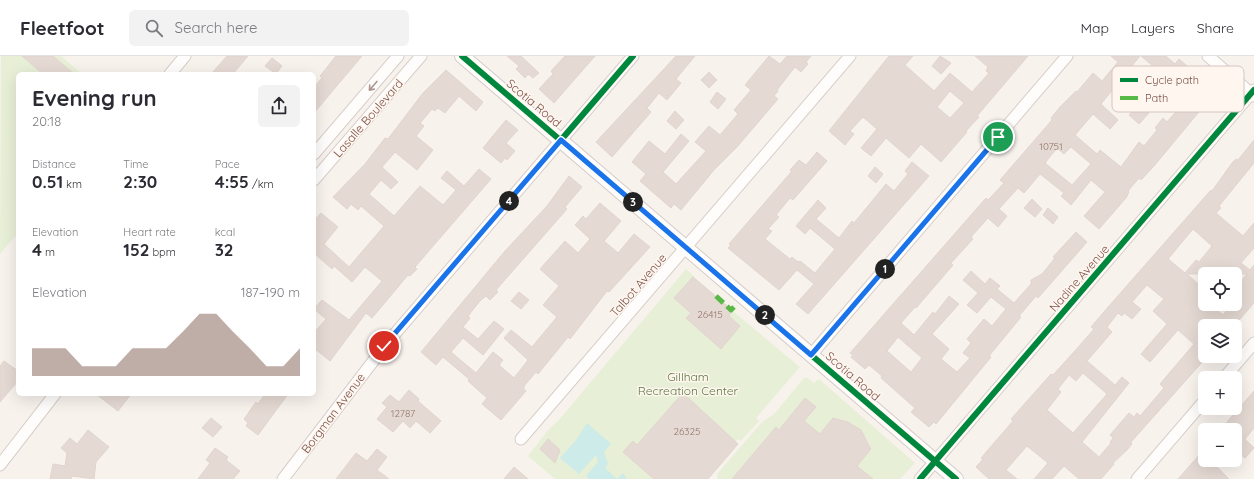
<!DOCTYPE html>
<html lang="en">
<head>
<meta charset="utf-8">
<style>
  body { margin:0; font-family:Quicksand,sans-serif; background:#f2f2f3; color:#2b2b33; height:100vh; display:flex; flex-direction:column; font-size:15px; white-space:nowrap }
  * { box-sizing:border-box; margin:0 }
  p { font-size:13px; color:#7c7c81 }
  .icon { flex:none; width:22px; height:22px; fill:none; stroke:currentColor; stroke-width:2; stroke-linecap:round; stroke-linejoin:round }
  .map { position:relative; flex:1; overflow:hidden }
  .details { position:absolute; left:16px; top:16px; width:300px; height:324px; display:flex; flex-direction:column; background:#fff; border-radius:6px; box-shadow:0 4px 16px #0002 }
  .details>* { flex:none }
  .fabs { position:absolute; left:1198px; top:211px; display:grid; gap:8px }
  .fabs a { display:grid; place-items:center; width:44px; height:44px; border-radius:6px; background:#fff; box-shadow:0 4px 16px #0002; font-size:20px }
  .pin { position:absolute; display:grid; place-items:center; width:34px; height:34px; color:#fff; margin:-17px; border:2px solid #fff; border-radius:50%; box-shadow:0 1px 4px #0007 }
  .km { position:absolute; width:20px; height:20px; margin:-10px; border-radius:50%; background:#222; color:#fff; font-size:11px; line-height:20px; text-align:center }
  .round { display:grid; place-items:center; flex:none; width:42px; height:42px; border-radius:6px; background:#f2f2f3 }
  .headline { display:flex; align-items:center; justify-content:space-between; height:68px; padding:0 16px }
  h1 { font-size:22px; font-weight:700; line-height:30px }
  .metrics { display:grid; grid-template-columns:repeat(3,1fr); gap:6px; height:68px; padding:4px 16px }
  .metrics div { display:grid; align-content:center }
  .metrics b { font-size:17px; font-weight:700 }
  .metrics small { font-size:11px; font-weight:400 }
  .metrics p { font-size:11px }
  .chart { height:112px; padding:8px 16px }
  .chart p { display:flex; justify-content:space-between }
  .chart svg { width:100%; height:72px; margin-top:4px; fill:#a58b83; opacity:.7 }
  header { display:flex; align-items:center; gap:24px; box-sizing:border-box; height:56px; padding:0 20px; background:#fff; border-bottom:1px solid #e1e1e2 }
  header strong { font-size:19px }
  nav { display:flex; gap:22px; margin-inline-start:auto; font-size:14px }
  .search { width:280px; height:36px; background:#f2f2f3; display:flex; align-items:center; gap:10px; box-sizing:border-box; padding:0 14px; border-radius:6px; color:#7c7c81; font-size:15px }
  .map>svg:first-child { display:block }
</style>
</head>
<body>
<header>
<strong>Fleetfoot</strong>
<div class="search"><svg class="icon" aria-label="search" viewBox="0 0 24 24"><circle cx="10" cy="10" r="6"/><path d="M15 15l6 6"/></svg>Search here</div>
<nav><a>Map</a><a>Layers</a><a>Share</a></nav>
</header>
<div class="map">
<svg width="1254" height="423" viewBox="0 0 1254 423">
  <rect width="100%" height="100%" fill="#f8f2ed"/>
  <path fill="#e8efd7" d="M1 0H61L82 18H18V177L0 198Z
    M686 213 694 220 693 222 800 311 756 362 759 365 741 385 738 383 704 423H555L528 400 548 374 558 365Z
    M804 322H808L814 327 819 323 915 407 900 423H873L857 410 864 402 860 398 872 394C865 376 854 364 834 362L831 373 826 370 820 378 804 365 816 351 805 342 779 374 776 372 732 423H717L718 417 762 366 774 358Z"/>
  <path fill="#cdebe9" d="M587 367 611 388 604 396 608 408 605 412 617 423 623 417 627 423H589L586 420 598 406 596 399 579 418 560 402 577 383Z"/>
  <path fill="#e5d9d3" stroke="#e1d4cf" fill-rule="evenodd" d="M22 0H53L74 18H43Z
    M227 0H248L233 18H211Z
    M336 0H362L314 57V31L322 22 320 20Z
    M507 0H521L539 17 533 22 528 18 525 22 516 13 519 10Z
    M565 0H595L554 47 539 33 553 18 551 15Z
    M676 0H695L676 23 681 27 667 44 659 37 647 52 651 56 612 101 596 86Z
    M769 0 780 8 787 0H811L806 6 808 8 801 16 795 11 777 34 778 35 774 40 778 43 737 91 714 114 681 154 674 148 671 152 640 125 646 118 632 106 649 85 665 98 681 78 689 85 663 116 676 128 706 95 695 86 709 70 720 79 738 58 734 54 751 34 745 29Z
    M889 0H913L905 9 934 35 950 17 972 36 989 17 986 15 988 11 975 0H1028L977 60 979 61 966 75 967 76 941 106 921 88 909 102 886 82 871 100 861 92 877 73 863 61 850 75 854 78 845 89 829 75ZM950 35 964 47 950 62 937 51Z
    M940 0 951 7 941 18 932 10Z
    M1111 0H1140L1101 48 1118 64 1110 73 1093 58 1075 79 1097 98 1100 94 1121 111 1139 86 1144 90 1157 74 1155 72 1163 62 1167 66 1185 45 1190 49 1206 30 1216 39 1205 52 1203 51 1154 110 1141 124 1139 122 1128 135 1129 136 1126 142 1099 173 1084 160 1105 136 1091 124 1071 149 1061 140 1064 137 1040 118 1024 137 1018 132 999 153 1007 160 998 171 988 162 971 181 973 183 951 207 953 209 916 252 915 251 901 267 914 279 933 256 935 258 949 240 959 248 932 278 949 293 941 303 957 316 970 302 963 297 971 287 967 283 984 263 992 270 1006 253 991 241 977 257 967 249 978 237 963 224 971 215 985 228 990 222 1000 230 997 233 1014 247 1031 228V224L1042 218 1055 202 1053 201 1076 176 1087 186 1038 242 1036 240 1019 260 1021 261 989 300 991 301 936 368 934 366 929 371 911 356 915 352 881 322 882 320 869 309 865 313 851 301 853 299 850 297 972 158 986 142 988 144 1004 127 1000 124 1052 64 1051 62 1060 51 1076 35 1077 36 1093 17 1102 25 1118 6ZM1071 91 1091 108 1072 129 1045 107 1057 92 1064 98ZM898 281 922 302 911 316 887 295Z
    M1141 0H1166L1175 8 1179 3 1187 10 1171 29 1172 30 1165 38 1156 31 1165 20Z
    M272 2 282 10 276 18 265 10Z
    M446 14 483 46 476 55 459 40 445 57 438 52 435 55 432 53 420 67 424 70 416 80 433 94 417 114 395 96 382 111 398 126 391 133 381 124 369 138 394 160 420 130 443 149 456 134 441 122 447 115 464 130 479 113 491 123 415 211 417 213 410 220 408 219 372 262 366 257 330 305 314 292V277L326 263 314 253 322 244 349 264 382 225 365 211 352 226 334 210 332 213 315 198 314 200V165L321 157 338 171 324 188 349 211 384 170 361 150 358 154 351 148 347 153 333 141 365 108 385 82 388 83 423 37Z
    M709 16 717 24 709 32 701 24Z
    M717 36 726 43 718 53 710 46Z
    M1139 48 1149 57 1139 68 1129 59Z
    M675 55 684 64 676 73 667 65Z
    M506 64 518 74 506 87 515 95 507 104 505 102 501 107 483 92Z
    M1254 84V107L1219 150 1221 152 1216 157 1243 180 1254 167V192L1241 207 1250 214 1254 209V247L1234 270H1205V303L1131 386 1132 388 1127 394 1113 407 1114 408 1101 423H1079L1064 410 1052 423H1034L1048 407 1027 390 1006 414 1017 423H989L976 411 983 403 981 402 1013 365 1011 363 1051 318 1053 319 1073 297 1094 273 1091 271 1109 250 1211 134 1212 135 1232 107 1236 103 1238 104ZM1193 173 1212 190 1199 206 1196 204 1185 217 1168 203ZM1187 218H1247L1235 232V248H1232L1223 259 1209 248H1205V234ZM1147 229 1164 243 1153 255 1167 268 1141 298 1150 306 1178 274 1194 288 1160 328 1164 332 1140 360 1137 357 1134 361 1129 357 1110 379 1113 382 1110 386 1111 387 1099 401 1082 386 1129 327 1122 321 1115 329 1087 305 1112 276 1107 271 1118 257 1122 260 1124 257 1132 263 1141 253 1132 246ZM1083 317 1107 338 1073 377 1047 354 1061 336 1058 333 1069 319 1076 325Z
    M817 96 827 105 793 144 790 142 776 159 779 161 768 173 772 175 765 183 790 203 792 201 798 206 800 205 815 217 835 193 810 172 805 178 796 170 818 144 826 152 816 163 839 182 852 165 854 167 886 128 894 135 908 118 905 115 912 106 929 120 808 258 796 248 814 228 797 214 779 234 728 192 731 189 729 188 792 115 790 114 799 104 806 109Z
    M875 111 883 118 876 127 868 120Z
    M569 120 582 131 565 151 567 153 496 234 498 236 490 244 486 240 480 245 468 260 470 262 463 271 478 283 494 265 504 273 483 299 463 282 451 296 476 317 493 296 503 304 499 309 514 322 528 304 504 282 511 274 532 291 557 261 543 249 559 230 540 213 565 185 578 197 590 183 575 169 583 160 586 163 600 147 621 165 604 185 618 197 634 178 650 191 609 236 607 235 580 270 570 283 568 281 538 318 536 316 524 330V333L526 335 501 364 482 348 487 342 468 325 469 323 443 301 436 309 421 296 505 195 547 150Z
    M1032 143 1042 153 1035 161 1024 152Z
    M1048 152 1058 161 1053 168 1043 159Z
    M693 221 732 254 729 260 740 270 721 293 686 262 691 257 674 242Z
    M519 236 529 244 521 253 511 245Z
    M4 305 18 315V325L0 346V310Z
    M409 334 419 343 418 345 441 365 430 377 416 365 410 372 403 365 393 376 377 363 387 351 382 347 390 339 399 346Z
    M1254 335V372L1245 383 1254 392 1245 402 1235 394V374H1220Z
    M683 337 738 388 708 423H654L623 396 633 385 637 389Z
    M96 338H131L118 355Z
    M265 338H288L258 379 246 370 248 367 244 363 256 346 258 348Z
    M805 342 816 351 804 365 820 378 833 362 848 366 861 374 871 393 857 410 873 423H732L776 371 779 374Z
    M211 362 222 371 213 381 202 372Z
    M88 374 109 391 96 406 94 423 72 420 71 423H50L53 408 65 410 67 397 61 392 70 382 77 388Z
    M548 383 560 394 555 407 540 393Z
    M215 392 228 401 226 404 240 415 233 423H198L210 407 206 404Z
    M377 393 387 401 377 414 389 423H336L356 397 367 405Z
    M1201 397 1205 400V404H1210L1229 423H1178Z
    M514 411 528 423H504Z"/>
  <g fill="none" stroke-linecap="round" stroke-linejoin="round">
    <g stroke="#d7cdc9" stroke-width="13">
      <path id="minor" d="M1208 0 1254 40
        M170 18 185 0
        M314 98 398 0
        M314 124 421 0
        M811 299 1067 0
        M1224 322 1254 287
        M521 383 850 0
        M0 409 55 338
        M283 423 387 287 633 0
        M920 423 1254 34
        M1137 423 1205 344"/>
    </g>
    <g stroke="#d7cdc9" stroke-width="16">
      <path id="tertiary" d="M462 0 956 423"/>
    </g>
    <use href="#minor" stroke="#fefdfc" stroke-width="11"/>
    <use href="#tertiary" stroke="#fefdfc" stroke-width="14"/>
    <path stroke="#58b947" stroke-width="5" stroke-dasharray="10 5" stroke-linecap="butt" d="M716 240 731 254 734 251"/>
    <g stroke="#fff6ef" stroke-width="8">
      <path id="cycleway" d="M462 0 956 423
        M561 84 633 0
        M920 423 1254 34"/>
    </g>
    <use href="#cycleway" stroke="#00873e" stroke-width="6"/>
  </g>
  <defs><path id="oneway-shaft" d="M-6 0H5M1.5-3L5.5 0L1.5 3" fill="none" stroke-width="1.6" stroke-linecap="round" stroke-linejoin="round"/></defs>
  <use stroke="#ae9791" href="#oneway-shaft" transform="translate(373 30) rotate(131)"/>
  <g fill="none" stroke-linecap="round" stroke-linejoin="round">
    <g stroke="#fff" stroke-width="8">
      <path id="route" d="M384 290 561 84 811 299 998 81"/>
    </g>
    <use href="#route" stroke="#1a73e8" stroke-width="5"/>
  </g>
  <g text-anchor="middle" dominant-baseline="central" stroke-width="3" stroke-linejoin="round" paint-order="stroke">
    <g font-size="10" fill="#95776e">
      <text x="1051" y="90">10751</text>
      <text x="710" y="258">26415</text>
      <text x="403" y="357">12787</text>
      <text x="687" y="375">26325</text>
    </g>
    <g font-size="12" fill="#78534a" stroke="#fff6ef">
      <text transform="translate(534 47) rotate(40)">Scotia Road</text>
      <text transform="translate(368 62) rotate(-49)">Lasalle Boulevard</text>
      <text transform="translate(1079 222) rotate(-49)">Nadine Avenue</text>
      <text transform="translate(638 229) rotate(-49)">Talbot Avenue</text>
      <text transform="translate(853 320) rotate(41)">Scotia Road</text>
      <text transform="translate(333 357) rotate(-53)">Borgman Avenue</text>
    </g>
    <g font-size="12" fill="#59793f" stroke="#fff6ef">
      <text x="688" y="320">Gillham<tspan x="688" dy="14">Recreation Center</tspan></text>
    </g>
  </g>
  <rect x="1112" y="10" width="132" height="46" rx="6" fill="#fff6ef" stroke="#d6c5be" stroke-width="1"/>
  <rect x="1120" y="22" width="18" height="4" fill="#00873e"/>
  <rect x="1120" y="40" width="18" height="4" fill="#58b947"/>
  <g font-size="11" fill="#78534a">
    <text x="1145" y="28">Cycle path</text>
    <text x="1145" y="46">Path</text>
  </g>
</svg>
<div class="fabs">
<a><svg class="icon" aria-label="locate" viewBox="0 0 24 24"><circle cx="12" cy="12" r="6"/><path d="M12 2v4M12 18v4M2 12h4M18 12h4"/></svg></a>
<a><svg class="icon" aria-label="layers" viewBox="0 0 24 24"><path d="M12 4l9 5-9 5-9-5zM3 14l9 5 9-5"/></svg></a>
<a>+</a>
<a>−</a>
</div>
<div class="pin" style="left:998px;top:81px;background:#1e9e55"><svg class="icon" aria-label="arrive" viewBox="0 0 24 24"><path d="M6 21V4h12l-3 4 3 4H6"/></svg></div>
<div class="pin" style="left:384px;top:290px;background:#d93025"><svg class="icon" aria-label="check" viewBox="0 0 24 24"><path d="M5 12l5 5 9-10"/></svg></div>
<b class="km" style="left:885px;top:213px">1</b>
<b class="km" style="left:765px;top:259px">2</b>
<b class="km" style="left:633px;top:146px">3</b>
<b class="km" style="left:509px;top:145px">4</b>
<section class="details">
<div class="headline"><div><h1>Evening run</h1><p>20:18</p></div><a class="round"><svg class="icon" aria-label="share" viewBox="0 0 24 24"><path d="M12 15V3M7 8l5-5 5 5M5 13v7h14v-7"/></svg></a></div>
<div class="metrics">
<div><p>Distance</p><b>0.51<small> km</small></b></div>
<div><p>Time</p><b>2:30</b></div>
<div><p>Pace</p><b>4:55<small> /km</small></b></div>
</div>
<div class="metrics">
<div><p>Elevation</p><b>4<small> m</small></b></div>
<div><p>Heart rate</p><b>152<small> bpm</small></b></div>
<div><p>kcal</p><b>32</b></div>
</div>
<div class="chart"><p><span>Elevation</span>187–190 m</p>
<svg viewBox="0 0 160 44" preserveAspectRatio="none"><path d="M0 44V27L10 27L20 27L30 38L40 38L50 38L60 27L70 27L80 27L90 17L100 6L110 6L120 17L130 27L140 38L150 38L160 27V44z"/></svg>
</div>
</section>
</div>
</body>
</html>
